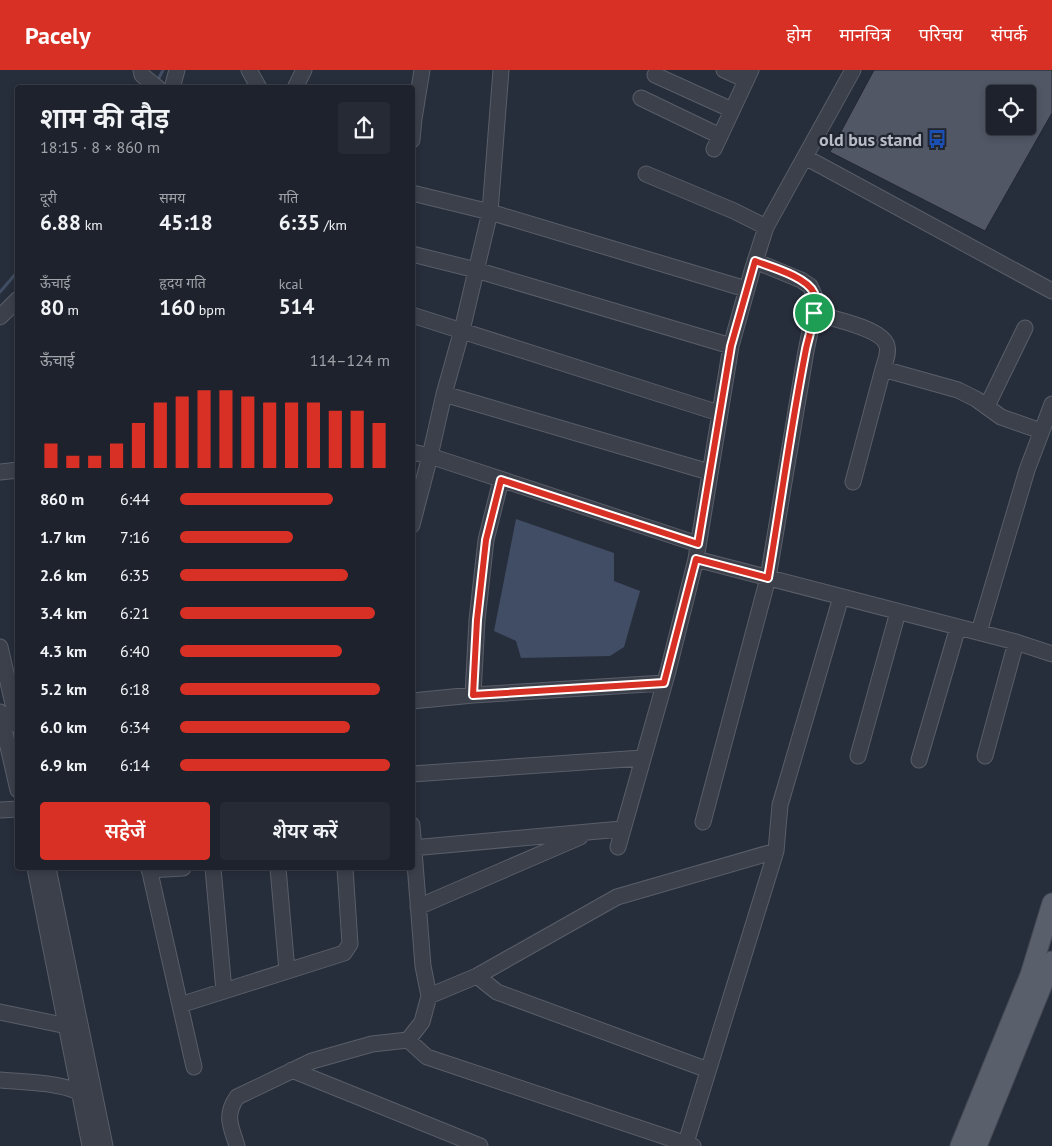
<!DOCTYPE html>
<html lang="hi">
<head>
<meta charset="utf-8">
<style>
  body { margin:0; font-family:"PT Sans","Noto Sans Devanagari",sans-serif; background:#252a34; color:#f1f3f6; height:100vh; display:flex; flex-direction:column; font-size:19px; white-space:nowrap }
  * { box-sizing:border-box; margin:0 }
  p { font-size:16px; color:#a0a4a9 }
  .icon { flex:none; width:28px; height:28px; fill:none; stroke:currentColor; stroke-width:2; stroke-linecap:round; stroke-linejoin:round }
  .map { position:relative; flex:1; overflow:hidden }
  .details { position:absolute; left:15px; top:15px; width:400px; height:785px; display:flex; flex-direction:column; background:#1d222c; border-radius:5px; box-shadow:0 2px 8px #0003,0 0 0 1px #3b3f48 }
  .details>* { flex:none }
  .buttons { position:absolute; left:986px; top:15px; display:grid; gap:10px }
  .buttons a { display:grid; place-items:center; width:50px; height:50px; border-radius:5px; background:#1d222c; box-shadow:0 2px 8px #0003,0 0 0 1px #3b3f48; font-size:25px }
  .pin { position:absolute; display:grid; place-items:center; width:42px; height:42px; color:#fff; margin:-21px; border:2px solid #fff; border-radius:50%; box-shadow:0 1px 5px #0007 }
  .round { display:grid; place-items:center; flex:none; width:52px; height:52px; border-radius:5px; background:#252a34 }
  .head { display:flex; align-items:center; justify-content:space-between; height:85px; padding:0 25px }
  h1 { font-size:28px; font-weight:600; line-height:38px }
  .figures { display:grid; grid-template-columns:repeat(3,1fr); gap:8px; height:85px; padding:5px 25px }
  .figures div { display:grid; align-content:center }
  .figures b { font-size:21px; font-weight:600 }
  .figures small { font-size:14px; font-weight:400 }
  .figures p { font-size:14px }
  .chart { height:140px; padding:10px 25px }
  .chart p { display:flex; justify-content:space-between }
  .chart svg { width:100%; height:90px; margin-top:5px; stroke:#d93025; stroke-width:6 }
  .button { display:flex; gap:10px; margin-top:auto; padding:10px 25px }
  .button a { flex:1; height:58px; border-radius:5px; background:#d93025; color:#fff; font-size:20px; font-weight:600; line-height:58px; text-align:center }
  .button a+a { background:#252a34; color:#f1f3f6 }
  ul { padding:0 25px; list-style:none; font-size:16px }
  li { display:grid; grid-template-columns:80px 60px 1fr; align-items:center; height:38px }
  li i { height:12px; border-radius:6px; background:#d93025 }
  header { display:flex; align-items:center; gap:30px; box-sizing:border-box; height:70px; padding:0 25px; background:#d93025; color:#fff }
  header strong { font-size:24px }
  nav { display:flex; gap:28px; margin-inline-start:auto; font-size:18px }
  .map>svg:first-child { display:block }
</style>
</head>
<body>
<header>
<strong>Pacely</strong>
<nav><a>होम</a><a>मानचित्र</a><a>परिचय</a><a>संपर्क</a></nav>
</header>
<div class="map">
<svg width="1052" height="1076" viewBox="0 0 1052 1076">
  <rect width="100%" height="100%" fill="#272e3b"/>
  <path fill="#414d64" d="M516 449 614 483V511L640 521 624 577 610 586 521 588 516 571 494 561Z"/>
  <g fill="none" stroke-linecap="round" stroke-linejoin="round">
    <path stroke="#414d64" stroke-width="3" d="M157 12 163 0
      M0 222 18 201"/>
  </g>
  <path fill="#515765" stroke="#222732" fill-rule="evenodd" d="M874 0H1052V43L985 161 830 82ZM995 24H1028V56H995Z"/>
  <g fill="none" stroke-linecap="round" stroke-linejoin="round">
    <g stroke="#595e69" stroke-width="17">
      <path id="minor" d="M141 0 142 5 158 18
        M249 0 259 18
        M724 0 746 10
        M655 5 732 40
        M172 18 177 0
        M295 18 304 0
        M641 28 720 66
        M412 70 414 49 422 0
        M714 79 751 0
        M805 87 1052 221
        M646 104 734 141 766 157
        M412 123 490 142 746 219
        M412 184 476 200 731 276
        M813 243C830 248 883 258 887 276 889 283 885 292 883 299L853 412
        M412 245 719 343
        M0 247 18 229
        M883 299 958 320 976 329 1001 347 1041 361
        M444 324 709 402
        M987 336 1025 258
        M412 382 430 386 698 474
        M0 402 18 400
        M412 455 430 386 444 324 462 260 490 142 501 0
        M696 489 1016 572 1052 584
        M979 562 1027 400 1052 334
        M0 577 18 656
        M473 625 477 550 486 470 501 410
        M412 631 473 625 664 613
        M0 642 18 720
        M858 686 898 542
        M985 686 1016 572
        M919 690 958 557
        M412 704 642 688
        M0 740 18 739
        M703 752 768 508 806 281 816 233 814 225 810 216 801 210 755 191
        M618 777 668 601 696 489 731 276 752 201 766 157 853 0
        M412 778 621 759
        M35 798 90 1076
        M48 798 105 1076
        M149 798 194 997
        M213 798 224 921
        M278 798 287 901
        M149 800 183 798
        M418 837 580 767
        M477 906 497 922 708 1000
        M429 926 477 906 617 827 776 781
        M180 935 344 883 350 874 345 798
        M0 942 67 956
        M408 970 427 987 693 1076
        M292 1000 480 1076
        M0 1010C26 1012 55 1012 79 1022
        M237 1076C231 1056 224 1046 237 1027L312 991 372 974 408 970 422 952 429 926 423 896 412 755
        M685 1076 776 781 780 735 841 527"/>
    </g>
    <g stroke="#444954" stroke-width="21">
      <path id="major" d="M960 1076 1030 905 1052 833
        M977 1076 1052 891"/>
    </g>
    <use href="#minor" stroke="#3b404b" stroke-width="15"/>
    <use href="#major" stroke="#595f6b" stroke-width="19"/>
  </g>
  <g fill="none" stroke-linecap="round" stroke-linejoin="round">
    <g stroke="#fff" stroke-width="10">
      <path id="route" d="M755 191C771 197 807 207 814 223 819 236 809 265 806 279 791 355 781 432 768 508L696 489 664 613 473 625 477 550 486 470 501 410 698 474 731 276Z"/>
    </g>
    <use href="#route" stroke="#d93025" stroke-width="6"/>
  </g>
  <defs>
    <g id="bus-bare" transform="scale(1.5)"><path d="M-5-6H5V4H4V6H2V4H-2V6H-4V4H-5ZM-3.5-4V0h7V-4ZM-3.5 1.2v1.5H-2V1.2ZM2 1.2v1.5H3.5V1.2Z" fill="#1a4fb4" stroke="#202530" stroke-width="2.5" paint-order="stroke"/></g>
  </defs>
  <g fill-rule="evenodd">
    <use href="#bus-bare" x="937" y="69"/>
  </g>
  <g text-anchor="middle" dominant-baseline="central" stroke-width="4.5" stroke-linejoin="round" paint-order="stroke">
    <g font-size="18" font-weight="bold" fill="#b7bcc6" stroke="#202530" text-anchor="end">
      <text x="922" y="69">old bus stand</text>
    </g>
  </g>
</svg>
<div class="buttons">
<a><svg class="icon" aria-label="locate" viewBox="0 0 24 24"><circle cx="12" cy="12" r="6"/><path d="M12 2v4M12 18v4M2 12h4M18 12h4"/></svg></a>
</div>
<div class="pin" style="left:814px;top:243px;background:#1e9e55"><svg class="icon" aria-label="arrive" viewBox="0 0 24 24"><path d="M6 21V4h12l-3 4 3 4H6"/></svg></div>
<section class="details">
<div class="head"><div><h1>शाम की दौड़</h1><p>18:15 · 8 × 860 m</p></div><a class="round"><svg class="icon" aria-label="share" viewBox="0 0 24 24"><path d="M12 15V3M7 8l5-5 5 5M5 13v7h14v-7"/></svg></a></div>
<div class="figures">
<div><p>दूरी</p><b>6.88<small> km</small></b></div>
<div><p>समय</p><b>45:18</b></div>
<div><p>गति</p><b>6:35<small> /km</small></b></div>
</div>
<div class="figures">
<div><p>ऊँचाई</p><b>80<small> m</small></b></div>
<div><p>हृदय गति</p><b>160<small> bpm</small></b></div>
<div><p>kcal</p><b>514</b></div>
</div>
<div class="chart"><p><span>ऊँचाई</span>114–124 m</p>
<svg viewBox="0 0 160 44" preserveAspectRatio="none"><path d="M5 44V32M15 44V38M25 44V38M35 44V32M45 44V22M55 44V12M65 44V9M75 44V6M85 44V6M95 44V9M105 44V12M115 44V12M125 44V12M135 44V16M145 44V16M155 44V22"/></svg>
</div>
<ul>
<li><b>860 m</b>6:44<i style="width:73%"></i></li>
<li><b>1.7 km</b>7:16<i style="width:54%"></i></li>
<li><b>2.6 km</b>6:35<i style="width:80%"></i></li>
<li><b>3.4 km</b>6:21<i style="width:93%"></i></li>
<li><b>4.3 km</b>6:40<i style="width:77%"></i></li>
<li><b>5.2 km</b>6:18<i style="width:95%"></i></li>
<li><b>6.0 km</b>6:34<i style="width:81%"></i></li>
<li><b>6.9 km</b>6:14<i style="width:100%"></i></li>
</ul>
<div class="button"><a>सहेजें</a><a>शेयर करें</a></div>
</section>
</div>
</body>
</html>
